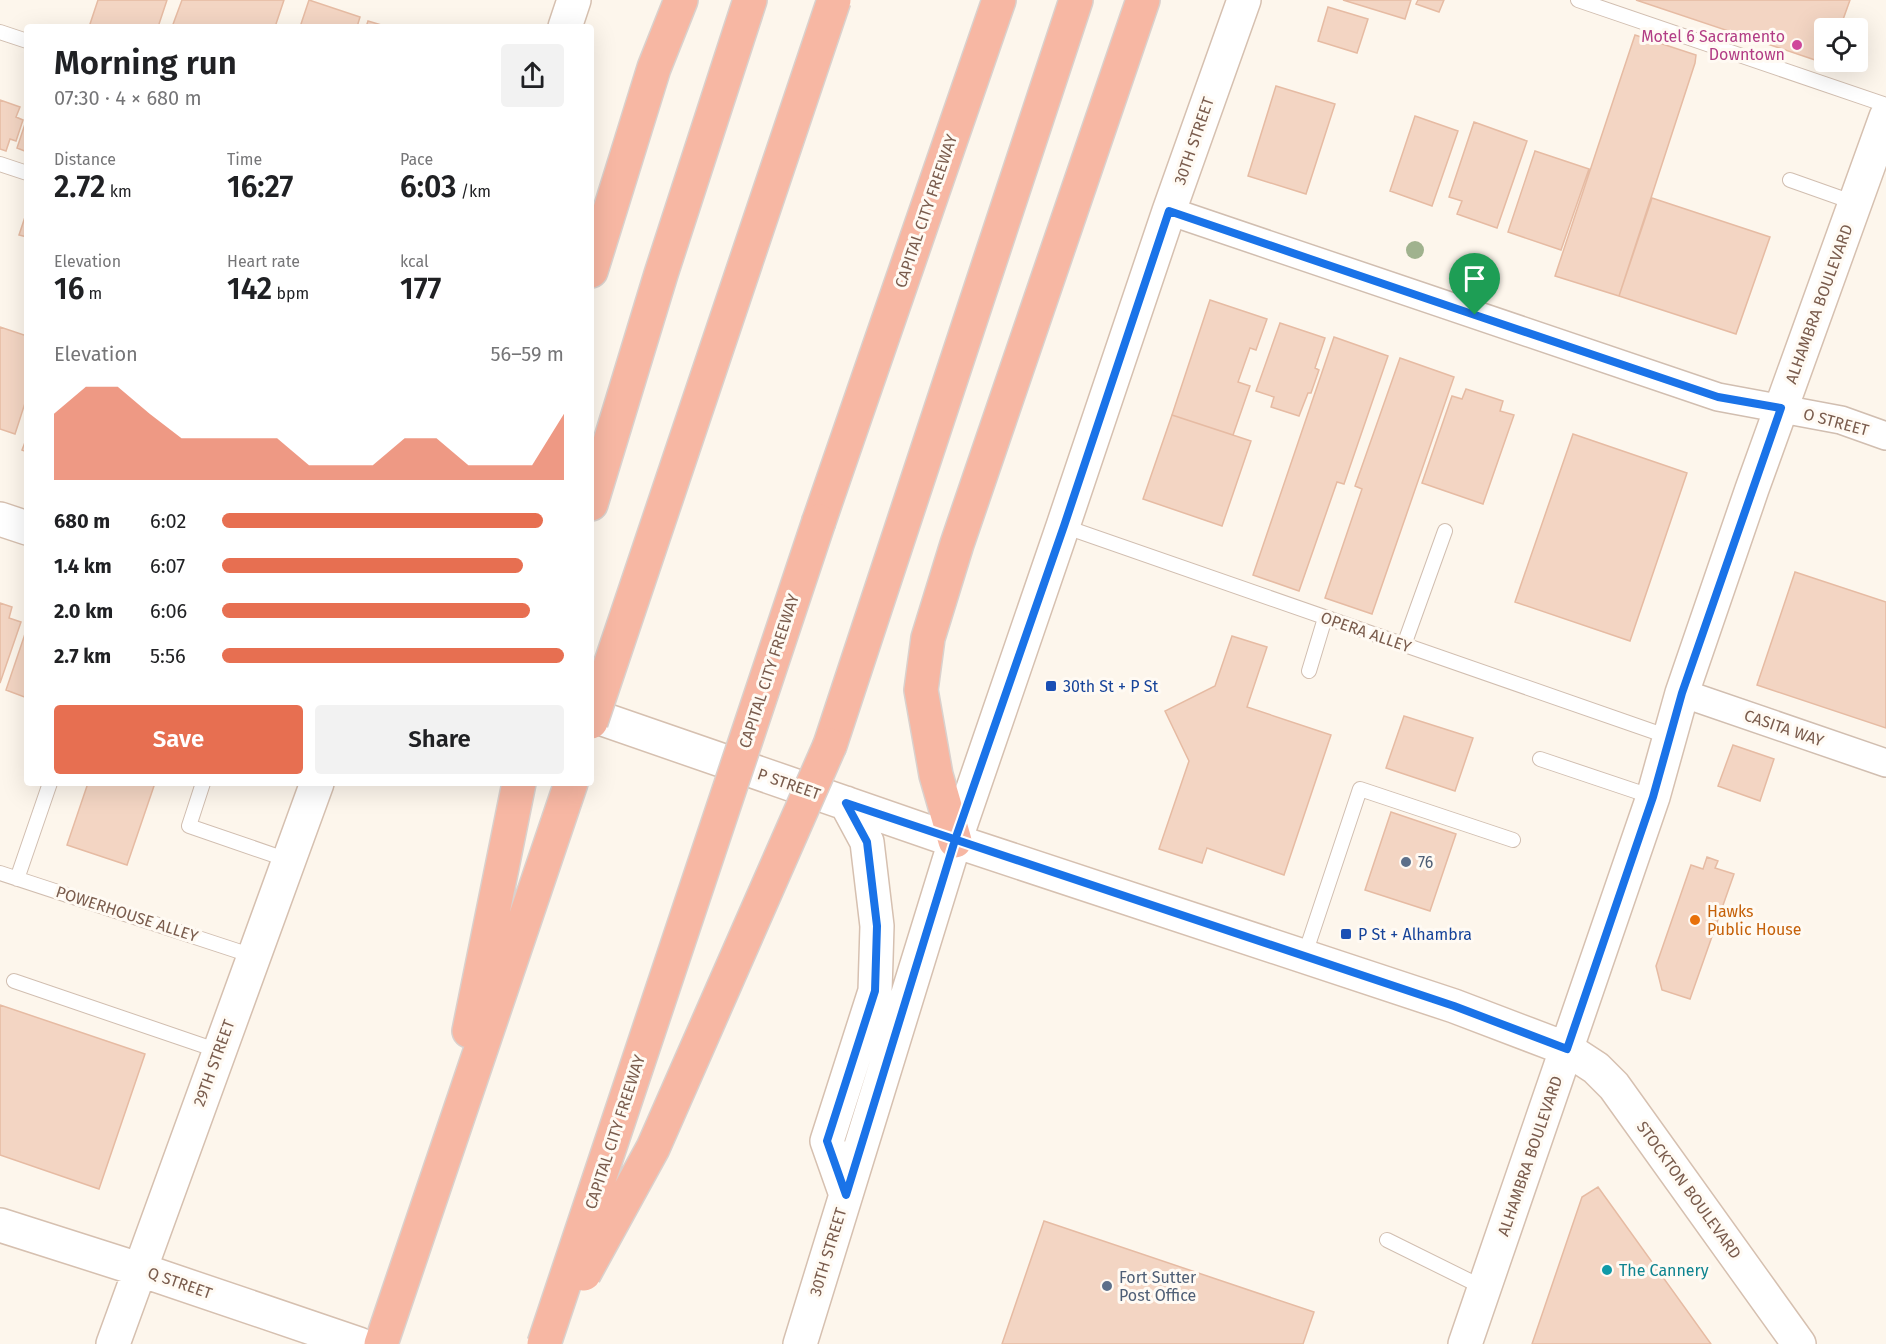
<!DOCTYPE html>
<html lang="en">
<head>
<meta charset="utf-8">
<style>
  body { margin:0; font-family:"Fira Sans",sans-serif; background:#f2f2f2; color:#202124; height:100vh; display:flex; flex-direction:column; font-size:22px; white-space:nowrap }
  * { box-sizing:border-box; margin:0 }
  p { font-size:20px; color:#757577 }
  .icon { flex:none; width:33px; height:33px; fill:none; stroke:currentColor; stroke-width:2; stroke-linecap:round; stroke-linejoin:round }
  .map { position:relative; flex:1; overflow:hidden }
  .side { position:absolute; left:24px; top:24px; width:570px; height:762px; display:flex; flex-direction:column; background:#fff; border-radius:6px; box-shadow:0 6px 24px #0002 }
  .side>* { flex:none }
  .fabs { position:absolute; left:1814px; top:18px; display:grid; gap:12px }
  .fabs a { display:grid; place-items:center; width:54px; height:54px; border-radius:6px; background:#fff; box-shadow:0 6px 24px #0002; font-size:30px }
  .pin { position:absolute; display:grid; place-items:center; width:51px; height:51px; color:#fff; margin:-62px -26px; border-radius:50% 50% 50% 0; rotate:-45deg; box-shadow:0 0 6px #0007 }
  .pin .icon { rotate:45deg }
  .round { display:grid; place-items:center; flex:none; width:63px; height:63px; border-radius:6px; background:#f2f2f2 }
  .headline { display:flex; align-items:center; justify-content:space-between; height:102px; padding:0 30px }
  h1 { font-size:33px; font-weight:600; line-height:45px }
  .metrics { display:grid; grid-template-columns:repeat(3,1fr); gap:9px; height:102px; padding:6px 30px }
  .metrics div { display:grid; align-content:center }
  .metrics b { font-size:30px; font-weight:600 }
  .metrics small { font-size:16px; font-weight:400 }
  .metrics p { font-size:16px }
  .chart { height:168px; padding:12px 30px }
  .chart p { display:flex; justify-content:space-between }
  .chart svg { width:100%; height:108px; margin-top:6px; fill:#e76f51; opacity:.7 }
  .cta { display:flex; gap:12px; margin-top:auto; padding:12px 30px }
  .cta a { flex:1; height:69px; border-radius:6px; background:#e76f51; color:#fff; font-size:24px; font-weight:600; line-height:69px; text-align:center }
  .cta a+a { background:#f2f2f2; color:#202124 }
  ul { padding:0 30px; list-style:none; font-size:20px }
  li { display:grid; grid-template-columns:96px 72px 1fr; align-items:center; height:45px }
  li i { height:15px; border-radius:8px; background:#e76f51 }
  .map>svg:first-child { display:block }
</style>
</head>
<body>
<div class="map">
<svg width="1886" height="1344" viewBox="0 0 1886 1344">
  <rect width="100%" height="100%" fill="#fdf6ec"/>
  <path fill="#f3d5c3" stroke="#e6bba3" stroke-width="1.5" d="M98 0H167L158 27H89Z
    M182 0H284L275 27H172Z
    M309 0 360 17 357 27H300Z
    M1343 0H1411L1405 19Z
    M1418 0H1444L1439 12 1416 4Z
    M1636 0H1850L1840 28H1824V62H1828L1827 64Z
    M1328 7 1368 19 1357 53 1318 41Z
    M368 21 388 27H366Z
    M1635 35 1696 55 1695 63 1619 296 1555 276Z
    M1276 86 1335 104 1306 194 1248 176Z
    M0 100 20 107 16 117 23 120 16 141 10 139 6 151 0 149Z
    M1415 116 1458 131 1432 206 1390 191Z
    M27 118V152L17 148Z
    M1474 122 1527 141 1497 228 1457 214 1462 201 1449 197Z
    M1535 151 1589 169 1561 250 1508 232Z
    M1652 198 1770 237 1736 334 1619 296Z
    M27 211V237L19 235Z
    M1210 300 1267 319 1256 350 1250 348 1238 382 1250 386 1233 435 1172 415Z
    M1280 323 1325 338 1315 368 1319 370 1311 393H1308L1299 416 1271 407 1274 397 1256 391Z
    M0 327 27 336V397L15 434 0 429Z
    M1334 337 1388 356 1344 484 1337 482 1299 591 1253 575Z
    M1400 358 1454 377 1372 614 1325 598 1362 489 1355 486Z
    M1466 389 1503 401 1500 411 1514 415 1483 504 1422 483 1452 396 1462 399Z
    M1172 415 1251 441 1222 526 1143 499Z
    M1573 434 1687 473 1630 641 1515 602Z
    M27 437V452L22 450Z
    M1795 572 1886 602V728L1757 685Z
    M0 603 12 607 9 618 21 622 0 683Z
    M27 628V698L6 690Z
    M1232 636 1267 647 1247 707 1331 735 1284 875 1207 848 1202 863 1159 849 1189 761 1165 711 1215 686Z
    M1404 716 1473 738 1455 791 1386 768Z
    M1733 745 1774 759 1760 801 1718 786Z
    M88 783H155L127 865 67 845Z
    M1391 812 1456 834 1430 911 1365 890Z
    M1707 857 1718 861 1715 868 1734 874 1690 999 1662 990 1656 966 1691 865 1703 869Z
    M0 1005 145 1054 99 1189 0 1155Z
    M1598 1187 1711 1344H1532L1582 1197Z
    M1044 1221 1314 1312 1303 1344H1002Z"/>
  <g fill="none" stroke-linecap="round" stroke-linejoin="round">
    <g stroke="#d1beb0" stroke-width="16">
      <path id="lane" d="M1578 0 1886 105
        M0 32 27 41
        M0 164 27 173
        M1790 180 1855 203
        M1063 526 1669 737
        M1404 645 1445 531
        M1309 671 1325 618
        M1540 759 1653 797
        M203 783 189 826 288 860
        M0 873 253 956
        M17 879 50 783
        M1304 957 1360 789 1513 840
        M14 981 219 1051
        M1387 1240 1484 1288"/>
    </g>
    <g stroke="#d1beb0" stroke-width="30">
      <path id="street" d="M1169 211 1718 397 1841 420 1886 436
        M1682 693 1886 763"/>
    </g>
    <g stroke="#d6c0b0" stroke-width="36">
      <path id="secondary" d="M565 27 574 0
        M0 519 27 528
        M591 715 955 841 1454 1006 1567 1049 1596 1068 1614 1086 1799 1344
        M846 1195 827 1141 875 991 877 926 867 842 846 803
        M0 1225 138 1269 359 1344
        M113 1344 317 783
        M800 1344 955 841 1063 526 1169 211 1244 0
        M1465 1344 1653 797 1682 693 1752 489 1886 117"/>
    </g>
    <g stroke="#dad1cd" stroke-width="36">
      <path id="highway" d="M591 271 654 68 681 0
        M591 504 661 274 750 0
        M819 521 999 0
        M830 745 1076 0
        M955 841 936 775 921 690 928 638 957 544 1143 0
        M469 1031 519 783
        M381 1344 571 783"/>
    </g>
    <use href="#lane" stroke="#fff" stroke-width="14"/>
    <use href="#street" stroke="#fff" stroke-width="27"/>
    <use href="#secondary" stroke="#fff" stroke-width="33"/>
    <use href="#highway" stroke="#f7b7a3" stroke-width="33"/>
    <g stroke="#dad1cd" stroke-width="36" stroke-linecap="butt">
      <path id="highway-bridge" d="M591 722 834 0
        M584 1274 653 1148 830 745
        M544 1344 819 521"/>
    </g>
    <use href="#highway-bridge" stroke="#f7b7a3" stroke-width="33"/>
  </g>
  <circle fill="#a0b28e" cx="1415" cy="250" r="9"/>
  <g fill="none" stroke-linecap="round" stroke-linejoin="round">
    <g stroke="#fff" stroke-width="12">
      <path id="route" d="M1475 315 1169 211 1064 526 955 840 846 1195 827 1141 875 991 877 926 867 842 846 803 1454 1006 1567 1049 1653 797 1682 693 1781 408 1718 397 1475 315"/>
    </g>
    <use href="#route" stroke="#1a73e8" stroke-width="8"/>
  </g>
  <circle fill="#d1479c" stroke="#fffaf3" stroke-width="2" cx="1797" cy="45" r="6"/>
  <g fill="#1a4fb4" stroke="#fffaf3" stroke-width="2">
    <rect x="1045" y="680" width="12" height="12" rx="3"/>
    <rect x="1340" y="928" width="12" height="12" rx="3"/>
  </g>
  <g fill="#5c6f8a" stroke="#fffaf3" stroke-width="2">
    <circle cx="1406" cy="862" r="6"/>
    <circle cx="1107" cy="1286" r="6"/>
  </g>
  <circle fill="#e8710a" stroke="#fffaf3" stroke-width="2" cx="1695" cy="920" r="6"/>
  <circle fill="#0f9aa8" stroke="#fffaf3" stroke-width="2" cx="1607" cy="1270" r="6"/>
  <g text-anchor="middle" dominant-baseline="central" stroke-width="6" stroke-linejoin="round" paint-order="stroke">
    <g font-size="16" fill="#b23c85" stroke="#fffaf3" text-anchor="end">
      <text x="1785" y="36">Motel 6 Sacramento<tspan x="1785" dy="18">Downtown</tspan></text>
    </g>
    <g font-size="16" fill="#7a5c4d" stroke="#fffaf3">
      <text transform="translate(1194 141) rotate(-71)">30TH STREET</text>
      <text transform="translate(926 211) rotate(-71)">CAPITAL CITY FREEWAY</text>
      <text transform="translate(1819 304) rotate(-70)">ALHAMBRA BOULEVARD</text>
      <text transform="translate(1836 422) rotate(15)">O STREET</text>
      <text transform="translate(1366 632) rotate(19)">OPERA ALLEY</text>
      <text transform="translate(769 671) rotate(-72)">CAPITAL CITY FREEWAY</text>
      <text transform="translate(1784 728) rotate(19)">CASITA WAY</text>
      <text transform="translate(789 784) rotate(19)">P STREET</text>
      <text transform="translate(127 914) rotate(18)">POWERHOUSE ALLEY</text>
      <text transform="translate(214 1063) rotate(-70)">29TH STREET</text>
      <text transform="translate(615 1132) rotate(-72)">CAPITAL CITY FREEWAY</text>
      <text transform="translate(1530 1156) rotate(-71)">ALHAMBRA BOULEVARD</text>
      <text transform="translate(1689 1190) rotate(54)">STOCKTON BOULEVARD</text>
      <text transform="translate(828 1252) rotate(-73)">30TH STREET</text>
      <text transform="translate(180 1283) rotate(19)">Q STREET</text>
    </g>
    <g font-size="16" fill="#164399" stroke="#fffaf3" text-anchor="start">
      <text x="1063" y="686">30th St + P St</text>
      <text x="1358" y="934">P St + Alhambra</text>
    </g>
    <g font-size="16" fill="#4e5e75" stroke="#fffaf3" text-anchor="start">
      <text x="1418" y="862">76</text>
      <text x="1119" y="1277">Fort Sutter<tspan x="1119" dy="18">Post Office</tspan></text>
    </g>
    <g font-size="16" fill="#c56008" stroke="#fffaf3" text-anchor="start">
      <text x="1707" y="911">Hawks<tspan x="1707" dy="18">Public House</tspan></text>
    </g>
    <g font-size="16" fill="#0d838f" stroke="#fffaf3" text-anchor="start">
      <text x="1619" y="1270">The Cannery</text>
    </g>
  </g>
</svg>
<div class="fabs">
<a><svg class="icon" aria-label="locate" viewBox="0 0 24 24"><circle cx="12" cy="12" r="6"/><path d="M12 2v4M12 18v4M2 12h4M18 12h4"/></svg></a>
</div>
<div class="pin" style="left:1475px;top:315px;background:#1e9e55"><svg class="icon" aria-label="arrive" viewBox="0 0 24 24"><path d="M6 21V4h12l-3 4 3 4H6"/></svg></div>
<section class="side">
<div class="headline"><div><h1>Morning run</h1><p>07:30 · 4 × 680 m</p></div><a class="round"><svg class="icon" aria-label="share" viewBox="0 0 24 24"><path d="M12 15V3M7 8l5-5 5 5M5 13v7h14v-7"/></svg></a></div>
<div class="metrics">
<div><p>Distance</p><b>2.72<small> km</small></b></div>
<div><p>Time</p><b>16:27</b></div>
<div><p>Pace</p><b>6:03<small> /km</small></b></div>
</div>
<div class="metrics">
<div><p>Elevation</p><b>16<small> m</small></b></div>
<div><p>Heart rate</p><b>142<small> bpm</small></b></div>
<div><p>kcal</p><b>177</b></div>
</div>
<div class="chart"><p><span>Elevation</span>56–59 m</p>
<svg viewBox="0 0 160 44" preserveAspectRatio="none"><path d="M0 44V17L10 6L20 6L30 17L40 27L50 27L60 27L70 27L80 38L90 38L100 38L110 27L120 27L130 38L140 38L150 38L160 17V44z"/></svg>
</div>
<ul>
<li><b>680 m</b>6:02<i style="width:94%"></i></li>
<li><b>1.4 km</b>6:07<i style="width:88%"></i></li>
<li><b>2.0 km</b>6:06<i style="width:90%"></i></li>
<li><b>2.7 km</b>5:56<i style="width:100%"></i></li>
</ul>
<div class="cta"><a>Save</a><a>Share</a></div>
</section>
</div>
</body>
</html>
